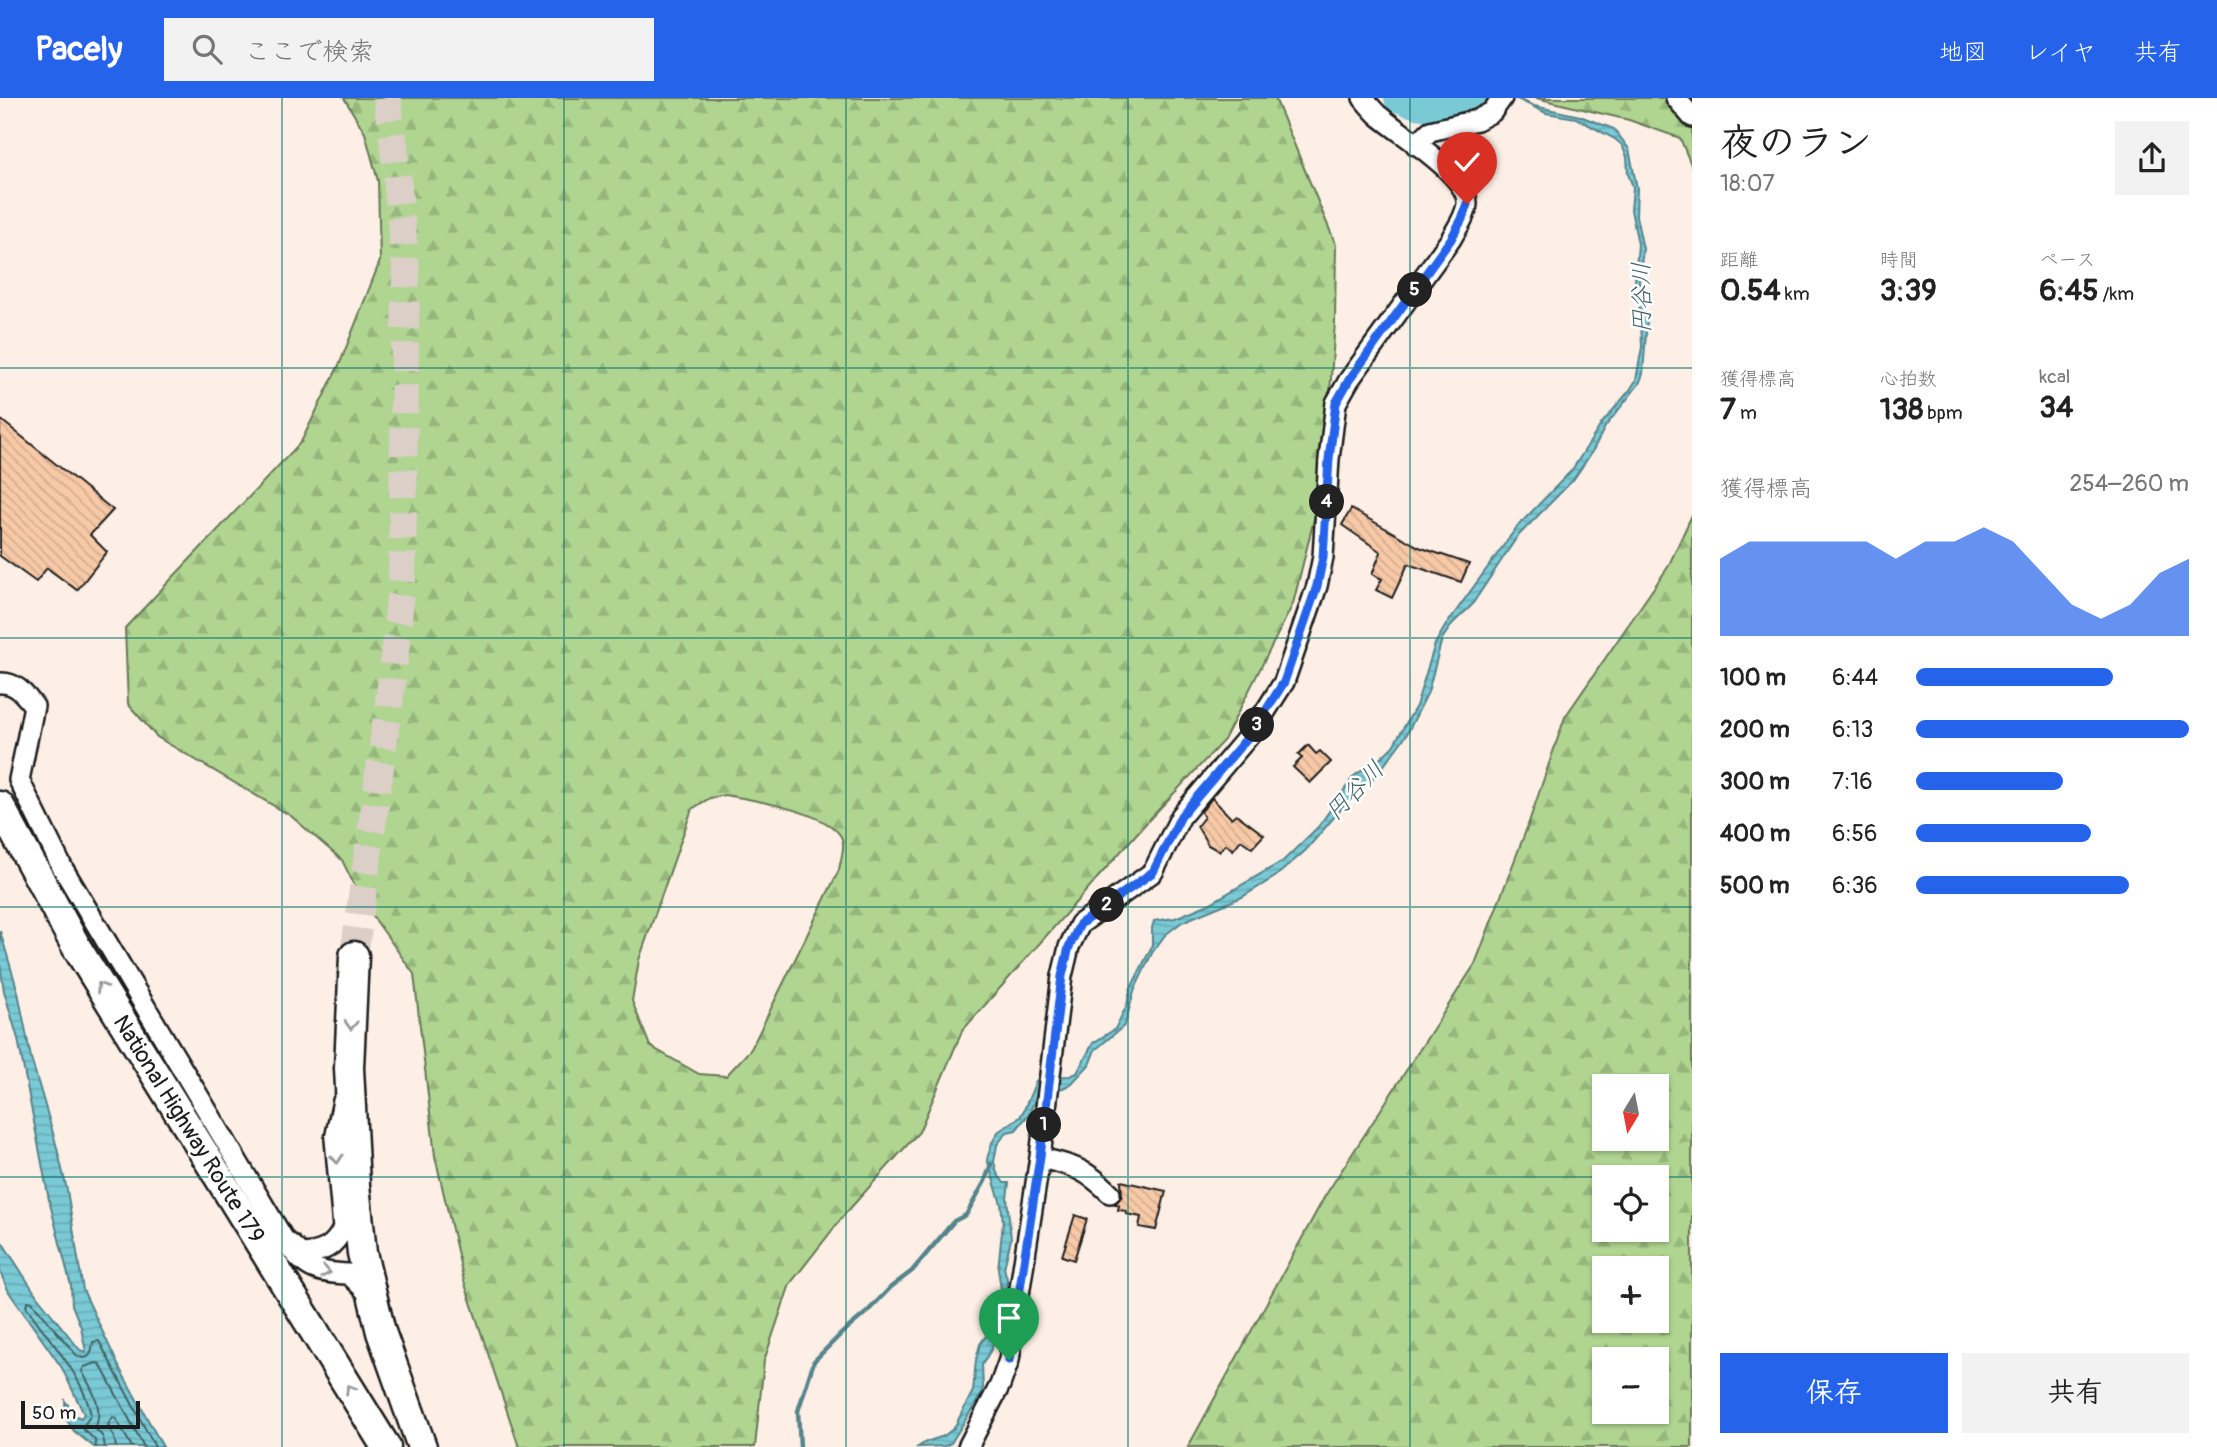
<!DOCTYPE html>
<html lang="ja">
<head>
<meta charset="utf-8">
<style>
  body { margin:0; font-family:Pangolin,"Klee One",sans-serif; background:#f2f2f2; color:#222; height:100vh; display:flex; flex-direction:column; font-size:26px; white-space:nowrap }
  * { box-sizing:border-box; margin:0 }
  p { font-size:23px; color:#767676 }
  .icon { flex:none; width:38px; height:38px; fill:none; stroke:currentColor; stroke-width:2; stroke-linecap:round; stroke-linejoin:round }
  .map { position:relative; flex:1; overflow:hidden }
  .sheet { display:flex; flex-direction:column; background:#fff; width:525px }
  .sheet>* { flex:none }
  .needle { width:46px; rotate:190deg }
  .controls { position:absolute; left:1592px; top:976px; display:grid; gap:14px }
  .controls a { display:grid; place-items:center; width:77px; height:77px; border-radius:0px; background:#fff; box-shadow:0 2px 5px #0004; font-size:35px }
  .scale { position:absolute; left:21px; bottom:18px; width:119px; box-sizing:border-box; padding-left:7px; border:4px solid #1c1c1c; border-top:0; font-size:19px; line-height:24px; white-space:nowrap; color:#1c1c1c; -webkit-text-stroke:5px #fff; paint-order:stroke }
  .pin { position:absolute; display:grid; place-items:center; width:60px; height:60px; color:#fff; margin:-72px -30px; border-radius:50% 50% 50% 0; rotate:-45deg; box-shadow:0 0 7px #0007 }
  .pin .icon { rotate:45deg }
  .km { position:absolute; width:35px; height:35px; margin:-18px; border-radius:50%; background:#222; color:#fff; font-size:19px; line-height:35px; text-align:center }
  .round { display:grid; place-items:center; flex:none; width:74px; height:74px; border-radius:0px; background:#f2f2f2 }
  .head { display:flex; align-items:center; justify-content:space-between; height:119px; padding:0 28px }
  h1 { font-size:38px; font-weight:800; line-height:52px }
  .metrics { display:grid; grid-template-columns:repeat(3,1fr); gap:10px; height:119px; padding:7px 28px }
  .metrics div { display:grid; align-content:center }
  .metrics b { font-size:30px; font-weight:800 }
  .metrics small { font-size:19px; font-weight:400 }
  .metrics p { font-size:19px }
  .chart { height:196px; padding:14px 28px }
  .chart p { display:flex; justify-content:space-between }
  .chart svg { width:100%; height:126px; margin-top:7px; fill:#2563eb; opacity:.7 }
  .button { display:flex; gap:14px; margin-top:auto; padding:14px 28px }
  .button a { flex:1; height:80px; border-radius:0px; background:#2563eb; color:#fff; font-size:28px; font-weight:800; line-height:80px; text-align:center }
  .button a+a { background:#f2f2f2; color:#222 }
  ul { padding:0 28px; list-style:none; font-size:23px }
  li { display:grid; grid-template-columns:112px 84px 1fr; align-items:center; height:52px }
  li i { height:18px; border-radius:9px; background:#2563eb }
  header { display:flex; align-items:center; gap:42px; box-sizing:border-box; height:98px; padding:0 35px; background:#2563eb; color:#fff }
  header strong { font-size:33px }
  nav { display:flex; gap:38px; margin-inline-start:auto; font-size:24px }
  .search { width:490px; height:63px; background:#f2f2f2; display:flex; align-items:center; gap:18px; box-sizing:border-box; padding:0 24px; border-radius:0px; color:#767676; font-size:26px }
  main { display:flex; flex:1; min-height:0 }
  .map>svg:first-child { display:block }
</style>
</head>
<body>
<header>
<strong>Pacely</strong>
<div class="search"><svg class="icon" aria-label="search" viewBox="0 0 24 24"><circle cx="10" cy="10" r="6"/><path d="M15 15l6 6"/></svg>ここで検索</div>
<nav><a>地図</a><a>レイヤ</a><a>共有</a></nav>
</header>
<main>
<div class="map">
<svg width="1692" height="1349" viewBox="0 0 1692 1349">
  <defs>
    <pattern id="forest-firs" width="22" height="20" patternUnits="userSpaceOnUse" patternTransform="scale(1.75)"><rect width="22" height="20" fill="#afd591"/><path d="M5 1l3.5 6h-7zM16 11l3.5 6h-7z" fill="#96b67c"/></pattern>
    <pattern id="water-rules" width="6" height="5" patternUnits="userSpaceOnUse" patternTransform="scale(1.75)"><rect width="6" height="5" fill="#7acad6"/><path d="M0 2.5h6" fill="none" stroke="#69adb7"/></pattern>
    <pattern id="building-back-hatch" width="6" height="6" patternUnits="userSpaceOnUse" patternTransform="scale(1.75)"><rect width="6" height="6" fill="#f8c9a7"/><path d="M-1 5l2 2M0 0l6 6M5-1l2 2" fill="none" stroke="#d4ac8f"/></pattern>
  </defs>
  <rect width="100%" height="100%" fill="#fdefe5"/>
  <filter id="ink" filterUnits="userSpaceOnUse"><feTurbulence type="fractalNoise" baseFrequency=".0143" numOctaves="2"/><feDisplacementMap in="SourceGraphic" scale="14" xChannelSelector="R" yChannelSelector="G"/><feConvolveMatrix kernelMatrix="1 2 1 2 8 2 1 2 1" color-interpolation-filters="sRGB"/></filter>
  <g filter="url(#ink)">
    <path fill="url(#forest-firs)" stroke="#667856" stroke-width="2" fill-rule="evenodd" d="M344 0H1275L1336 147 1335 224 1329 308 1315 417 1293 506 1224 642 1147 724 962 933 919 1034 845 1116 790 1186 764 1263 755 1349H519L464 1183 435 1058 414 876 362 803 342 762 291 718 157 639 128 606 125 530 301 344 340 265 380 163 378 83 365 35ZM725 697C749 701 840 715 843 745 844 753 840 764 839 772L751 951 726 978 699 976 650 948 632 903 639 862 692 711 710 700Z
      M1536 0H1692V69L1680 40 1629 22Z
      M1692 417V1349H1188L1325 1098 1475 866 1528 727 1565 619 1668 469ZM1605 989H1657V1041H1605ZM1605 1080H1657V1132H1605ZM1605 1171H1657V1223H1605ZM1605 1262H1657V1314H1605Z"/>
    <path fill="url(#water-rules)" stroke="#54848c" stroke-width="2" d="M1515 0 1534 8 1580 18 1614 31 1629 51 1637 90 1636 118 1643 151 1639 184 1647 222 1643 276 1639 286 1605 329 1592 354 1573 382 1517 439 1471 508 1453 525 1442 541 1428 594 1407 636 1379 674 1347 704 1306 752 1275 779 1242 799 1182 824 1165 837 1152 855 1134 893 1125 927 1095 952 1089 967 1071 986 1063 990 1038 994 1029 1016 1016 1032 1007 1034 997 1047 994 1064 997 1075 1004 1085H1009L1007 1100 1011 1141 1004 1170 1007 1181V1200L997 1226 992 1250 982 1267 983 1290 981 1297 951 1345 945 1348 918 1349 926 1344 944 1338 954 1330 973 1293 976 1262 980 1246 992 1230 1000 1202 1001 1191 998 1171 1003 1124 1001 1106 987 1061 992 1045 998 1034 1020 1019 1024 1012 1036 983 1044 979 1070 978 1077 975 1093 945 1115 931 1127 907 1130 892 1152 848V830L1154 823 1175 820 1209 806 1283 763 1318 729 1354 678 1382 659 1393 648 1416 608 1435 546 1446 527 1517 429 1572 372 1602 325 1630 292 1636 282 1642 249 1641 220 1635 183 1638 146 1631 112 1633 89 1628 76 1627 59 1622 47 1615 41 1576 20 1546 15Z
      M0 833 18 894 31 960 55 1042 67 1092 83 1192 120 1271 163 1349H94L74 1333 66 1321 65 1303 76 1318 81 1320 84 1316 62 1270 9 1194 0 1174V1141L37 1198 80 1252 86 1254 81 1229 72 1207 71 1188 49 1102 18 941 4 893 0 866Z"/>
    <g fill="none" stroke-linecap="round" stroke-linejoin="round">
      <path stroke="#426266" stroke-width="2" d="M96 1349 95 1342 82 1330 91 1317C83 1276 48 1242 26 1208L28 1203 32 1204 77 1258C90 1264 92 1255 93 1244L99 1243 155 1349
        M105 1349 103 1339 95 1330C105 1309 91 1291 82 1273L84 1269 97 1265 100 1266 144 1349
        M116 1349 114 1339 108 1327 113 1319 116 1321 132 1349"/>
      <path stroke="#54848c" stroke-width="4.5" d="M800 1349 798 1313 814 1263 842 1235 866 1215 891 1189 912 1173 954 1123 966 1117 985 1083 991 1066"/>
      <path stroke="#7acad6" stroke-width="28" d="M1398 0C1433 16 1449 8 1484 0"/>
    </g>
    <path fill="url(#building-back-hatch)" stroke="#1c1c1c" stroke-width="2" d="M0 321 113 412 90 437 107 454 77 492 47 470 36 484 0 458Z
      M1351 411 1419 449 1469 466 1461 484 1408 466 1392 500 1376 492 1382 481 1372 476 1381 454 1342 427Z
      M1308 647 1316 656 1320 653 1331 664 1310 685 1293 669 1302 660 1298 657Z
      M1212 700 1231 720 1236 716 1264 737 1252 750 1241 742 1233 752 1226 746 1219 753 1208 747 1197 728 1204 719 1201 714Z
      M1121 1083 1166 1093 1156 1132 1139 1129 1141 1119 1126 1116 1127 1113 1118 1112 1119 1107 1115 1106 1122 1098Z
      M1075 1117 1087 1121 1074 1162 1062 1158Z"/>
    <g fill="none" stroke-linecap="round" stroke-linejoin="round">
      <path stroke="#dbcfc7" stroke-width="28" stroke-dasharray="28 14" stroke-linecap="butt" d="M354 858 392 582 402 481 406 173 394 48 387 0"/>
      <g stroke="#1c1c1c" stroke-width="24">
        <path id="minor" d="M1676 0 1692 19
          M1416 47 1430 33 1477 22 1492 14 1502 0
          M0 585C16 584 24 596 34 608L19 682 62 769 283 1140C304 1170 314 1175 349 1176L370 1197
          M1040 1060C1072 1067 1086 1071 1110 1095
          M290 1146 301 1156C322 1155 335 1149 343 1130L335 1041 343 1003
          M968 1349 1000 1287 1009 1262 1040 1059 1062 878 1069 849 1080 826 1153 774 1181 718 1253 633 1284 584 1317 488 1323 459 1329 361 1336 305 1349 282 1451 141C1457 130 1466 118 1467 106 1469 76 1398 35 1377 16 1372 11 1367 5 1363 0"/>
      </g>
      <g stroke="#1c1c1c" stroke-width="33">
        <path id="highway" d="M0 708 77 850 386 1349
          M354 858 349 970 355 1087 362 1155 381 1234 422 1349"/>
      </g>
      <use href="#minor" stroke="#fff" stroke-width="19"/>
      <use href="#highway" stroke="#fff" stroke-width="28"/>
    </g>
    <defs><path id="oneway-chevron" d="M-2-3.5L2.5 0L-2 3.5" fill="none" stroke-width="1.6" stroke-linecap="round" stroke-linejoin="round" transform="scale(1.75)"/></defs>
    <g stroke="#999">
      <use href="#oneway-chevron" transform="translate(101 889) rotate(-122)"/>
      <use href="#oneway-chevron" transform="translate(351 927) rotate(93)"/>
      <use href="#oneway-chevron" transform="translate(337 1061) rotate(85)"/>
      <use href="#oneway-chevron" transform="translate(326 1174) rotate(11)"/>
      <use href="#oneway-chevron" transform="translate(350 1291) rotate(-122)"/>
    </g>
  </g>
  <g fill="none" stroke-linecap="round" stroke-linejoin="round" filter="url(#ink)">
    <g stroke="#fff" stroke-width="14">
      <path id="route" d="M1009 1262 1040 1059 1062 878 1069 849 1080 826 1153 774 1181 718 1253 633 1284 584 1317 488 1323 459 1329 361 1336 305 1349 282 1451 141 1462 121 1467 106"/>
    </g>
    <use href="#route" stroke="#2563eb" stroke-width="9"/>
  </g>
  <path fill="none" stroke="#0f766e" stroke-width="2" stroke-opacity="0.55" d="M282 0V1349M564 0V1349M846 0V1349M1128 0V1349M1410 0V1349M0 270H1692M0 540H1692M0 809H1692M0 1079H1692"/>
  <g text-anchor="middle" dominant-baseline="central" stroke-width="5" stroke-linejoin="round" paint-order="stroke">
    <g font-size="23" fill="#1c1c1c" stroke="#fff">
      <text transform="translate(189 1031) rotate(58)">National Highway Route 179</text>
    </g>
    <g font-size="24" font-style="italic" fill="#426266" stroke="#fff">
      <text transform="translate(1642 200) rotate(-91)">円谷川</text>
      <text transform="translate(1355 693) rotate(-46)">円谷川</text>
    </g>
  </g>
</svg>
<div class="controls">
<a><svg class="needle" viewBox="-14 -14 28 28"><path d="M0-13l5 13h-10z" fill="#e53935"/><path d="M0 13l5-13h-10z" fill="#767676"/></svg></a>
<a><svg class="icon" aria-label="locate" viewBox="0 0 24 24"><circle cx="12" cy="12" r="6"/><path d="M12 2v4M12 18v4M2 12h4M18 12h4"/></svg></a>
<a>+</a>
<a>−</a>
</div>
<div class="scale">50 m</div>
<div class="pin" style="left:1009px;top:1262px;background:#1e9e55"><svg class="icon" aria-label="arrive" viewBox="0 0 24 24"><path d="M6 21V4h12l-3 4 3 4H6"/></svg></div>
<div class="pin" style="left:1467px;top:106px;background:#d93025"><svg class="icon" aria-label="check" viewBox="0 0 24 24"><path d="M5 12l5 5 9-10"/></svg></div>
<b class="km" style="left:1044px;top:1027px">1</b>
<b class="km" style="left:1107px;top:807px">2</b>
<b class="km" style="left:1257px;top:627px">3</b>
<b class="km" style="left:1327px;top:404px">4</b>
<b class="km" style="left:1415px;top:192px">5</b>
</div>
<section class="sheet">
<div class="head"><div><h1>夜のラン</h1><p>18:07</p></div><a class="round"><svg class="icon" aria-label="share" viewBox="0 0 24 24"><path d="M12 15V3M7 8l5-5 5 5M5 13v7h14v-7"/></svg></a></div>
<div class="metrics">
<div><p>距離</p><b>0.54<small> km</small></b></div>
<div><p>時間</p><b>3:39</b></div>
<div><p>ペース</p><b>6:45<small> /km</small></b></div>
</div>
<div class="metrics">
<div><p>獲得標高</p><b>7<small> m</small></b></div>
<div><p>心拍数</p><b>138<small> bpm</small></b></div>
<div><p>kcal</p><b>34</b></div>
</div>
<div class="chart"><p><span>獲得標高</span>254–260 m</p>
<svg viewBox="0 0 160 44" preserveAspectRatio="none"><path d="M0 44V17L10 11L20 11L30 11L40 11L50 11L60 17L70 11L80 11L90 6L100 11L110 22L120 33L130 38L140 33L150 22L160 17V44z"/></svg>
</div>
<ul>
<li><b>100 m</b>6:44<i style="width:72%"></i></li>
<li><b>200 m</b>6:13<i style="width:100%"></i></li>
<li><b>300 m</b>7:16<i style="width:54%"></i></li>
<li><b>400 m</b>6:56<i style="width:64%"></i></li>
<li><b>500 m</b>6:36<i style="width:78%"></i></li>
</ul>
<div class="button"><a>保存</a><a>共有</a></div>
</section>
</main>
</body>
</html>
